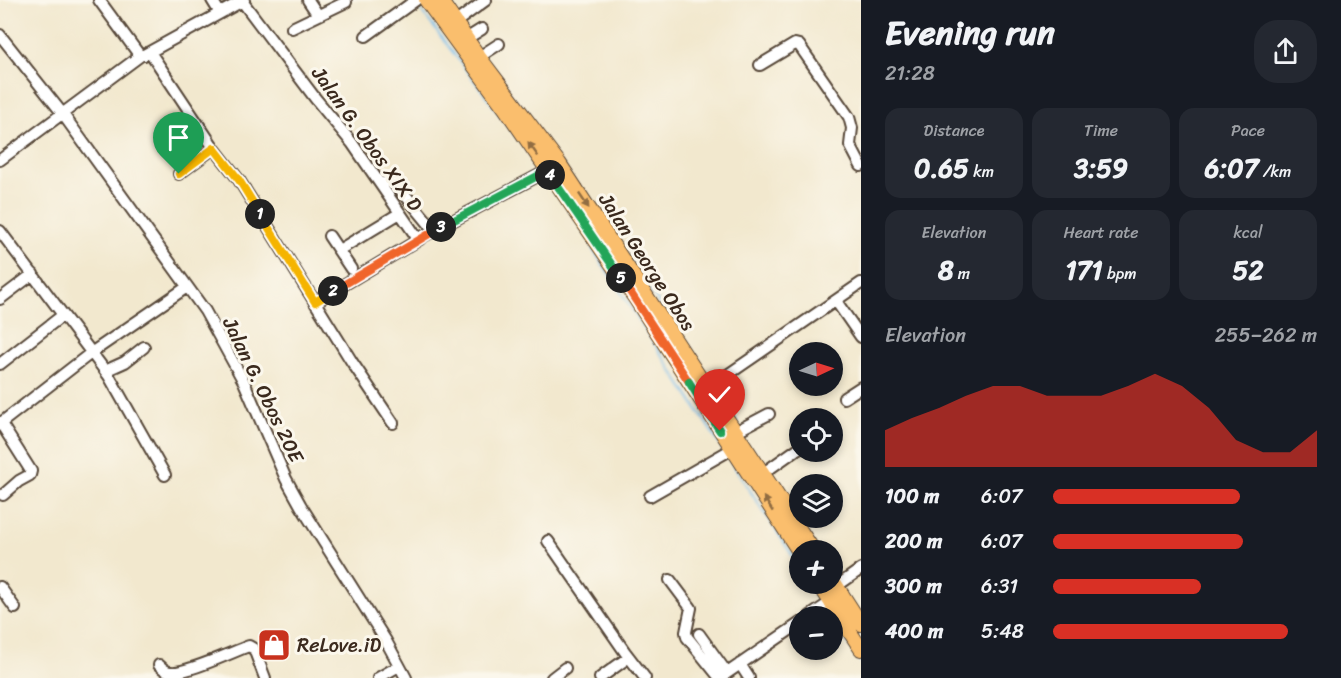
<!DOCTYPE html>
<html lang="en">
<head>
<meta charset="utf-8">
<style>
  body { margin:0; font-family:Sriracha,sans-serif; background:#242831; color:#f1f3f6; height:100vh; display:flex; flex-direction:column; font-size:22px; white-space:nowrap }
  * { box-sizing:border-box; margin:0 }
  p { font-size:20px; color:#9ea1a6 }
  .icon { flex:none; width:33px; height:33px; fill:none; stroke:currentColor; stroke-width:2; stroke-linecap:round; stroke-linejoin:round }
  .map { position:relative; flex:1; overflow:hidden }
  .side { display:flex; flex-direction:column; background:#171b24; width:480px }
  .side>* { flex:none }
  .needle { width:39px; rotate:86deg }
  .controls { position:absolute; left:789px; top:342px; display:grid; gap:12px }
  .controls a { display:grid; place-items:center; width:54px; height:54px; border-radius:50%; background:#171b24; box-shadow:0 3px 9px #0003; font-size:30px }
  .pin { position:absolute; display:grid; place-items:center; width:51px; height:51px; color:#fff; margin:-62px -26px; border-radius:50% 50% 50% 0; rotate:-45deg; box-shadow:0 0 6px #0007 }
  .pin .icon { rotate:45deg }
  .km { position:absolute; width:30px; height:30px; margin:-15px; border-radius:50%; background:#222; color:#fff; font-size:16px; line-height:30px; text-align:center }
  .round { display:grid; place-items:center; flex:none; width:63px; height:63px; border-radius:24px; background:#242831 }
  .headline { display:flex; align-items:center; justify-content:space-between; height:102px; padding:0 24px }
  h1 { font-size:33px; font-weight:700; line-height:45px }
  .figures { display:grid; grid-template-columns:repeat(3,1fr); gap:9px; height:102px; padding:6px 24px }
  .figures div { display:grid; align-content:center; border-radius:15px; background:#242831; text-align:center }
  .figures b { font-size:26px; font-weight:700 }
  .figures small { font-size:16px; font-weight:400 }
  .figures p { font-size:16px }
  .chart { height:168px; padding:12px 24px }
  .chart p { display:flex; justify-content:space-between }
  .chart svg { width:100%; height:108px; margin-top:6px; fill:#d93025; opacity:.7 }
  ul { padding:0 24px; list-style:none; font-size:20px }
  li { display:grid; grid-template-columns:96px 72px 1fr; align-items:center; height:45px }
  li i { height:15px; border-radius:8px; background:#d93025 }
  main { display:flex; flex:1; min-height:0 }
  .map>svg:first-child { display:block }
</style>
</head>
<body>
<main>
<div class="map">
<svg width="861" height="678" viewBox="0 0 861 678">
  <rect width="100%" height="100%" fill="#fbf7ec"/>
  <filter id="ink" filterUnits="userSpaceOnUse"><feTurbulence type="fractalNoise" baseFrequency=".0167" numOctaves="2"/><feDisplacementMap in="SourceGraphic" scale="12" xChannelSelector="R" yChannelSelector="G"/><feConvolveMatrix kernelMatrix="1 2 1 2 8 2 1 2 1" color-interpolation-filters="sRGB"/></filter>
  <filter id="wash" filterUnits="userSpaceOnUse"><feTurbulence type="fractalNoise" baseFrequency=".008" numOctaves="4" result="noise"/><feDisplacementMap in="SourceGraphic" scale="24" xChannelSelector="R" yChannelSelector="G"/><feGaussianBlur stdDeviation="1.35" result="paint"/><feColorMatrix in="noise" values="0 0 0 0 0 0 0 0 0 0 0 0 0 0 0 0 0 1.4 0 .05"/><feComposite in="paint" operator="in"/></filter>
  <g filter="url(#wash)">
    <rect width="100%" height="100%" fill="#f2e8ce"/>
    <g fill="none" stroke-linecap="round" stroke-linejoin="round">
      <path stroke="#72bbea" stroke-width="2" d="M417 5 520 141
        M592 248 723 449
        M625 252 709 379
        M716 388 738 423
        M728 457 800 567
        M810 584 823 604
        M826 609 831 616
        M832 618 861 662"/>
    </g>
  </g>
  <g filter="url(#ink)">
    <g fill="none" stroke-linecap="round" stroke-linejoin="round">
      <g stroke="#564638" stroke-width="14">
        <path id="minor" d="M212 0 220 13
          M308 0 318 15
          M242 1 315 98 352 143 418 239 547 171
          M456 22 486 0
          M292 28 346 2
          M0 35 62 113 205 311 244 382 286 479 301 506 386 641 406 678
          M366 36 416 0
          M466 39 482 29
          M150 52 214 148 239 180 352 362 393 423
          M144 55 244 0
          M479 57 499 44
          M760 65 795 44 799 45 849 117 852 128 850 145 861 166
          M0 160 140 56 99 0
          M179 174 214 148
          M381 185 392 179 435 231
          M0 231 109 376 165 475
          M329 236 351 269
          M339 250 400 213
          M0 299 33 274
          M836 301 861 337
          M315 302 420 239
          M0 364 63 315
          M105 371 125 362 144 347
          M707 389 861 283
          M844 398 861 387
          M0 422 31 471 30 475 19 481 3 495
          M1 423 91 353 187 287
          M735 432 769 414
          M762 474 800 447
          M650 496 732 449
          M548 541 625 652 645 678
          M670 580 691 608 686 632 687 637 720 678
          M837 586 861 569
          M0 587 15 608
          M810 616 831 602
          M699 634 727 673
          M740 664 749 678
          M159 665C162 668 166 672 171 672 186 674 232 652 249 646L254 649 265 678
          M378 678 399 666
          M552 678 565 668
          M600 678 629 657
          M720 678 800 623"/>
      </g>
      <g stroke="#564638" stroke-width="16">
        <path id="major" d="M426 0 505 108 635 298 800 553
          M440 0 479 57 559 163 813 550
          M832 579 861 624
          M819 584 861 649"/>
      </g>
      <use href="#minor" stroke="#fff" stroke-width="10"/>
      <use href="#major" stroke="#fabe6d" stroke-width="14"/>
    </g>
    <defs><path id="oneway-solid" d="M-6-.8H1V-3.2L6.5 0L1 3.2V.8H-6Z" transform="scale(1.5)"/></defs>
    <g fill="#916d42">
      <use href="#oneway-solid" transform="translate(533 149) rotate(-125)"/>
      <use href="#oneway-solid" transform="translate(584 201) rotate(56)"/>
      <use href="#oneway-solid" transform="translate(768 504) rotate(-122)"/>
    </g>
  </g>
  <g fill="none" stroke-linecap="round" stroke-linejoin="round" filter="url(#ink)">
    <g stroke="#fff" stroke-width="12">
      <path id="split-1" d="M179 174 214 148 239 180 260 214"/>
    </g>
    <g stroke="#fff" stroke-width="12">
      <path id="split-2" d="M260 214 315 302 333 291"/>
    </g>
    <g stroke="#fff" stroke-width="12">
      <path id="split-3" d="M333 291 441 227"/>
    </g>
    <g stroke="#fff" stroke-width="12">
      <path id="split-4" d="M441 227 547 171 550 175"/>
    </g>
    <g stroke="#fff" stroke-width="12">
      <path id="split-5" d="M550 175 621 278"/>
    </g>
    <g stroke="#fff" stroke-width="12">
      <path id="split-6" d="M621 278 689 382"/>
    </g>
    <g stroke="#fff" stroke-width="12">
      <path id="split-7" d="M689 382 720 431"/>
    </g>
    <use href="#split-1" stroke="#f5b400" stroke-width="8"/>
    <use href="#split-2" stroke="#f5b400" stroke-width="8"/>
    <use href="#split-3" stroke="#f0652b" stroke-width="8"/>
    <use href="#split-4" stroke="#22a559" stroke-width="8"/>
    <use href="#split-5" stroke="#22a559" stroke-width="8"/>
    <use href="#split-6" stroke="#f0652b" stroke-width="8"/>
    <use href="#split-7" stroke="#22a559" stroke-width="8"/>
  </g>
  <defs>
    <g id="shop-square" transform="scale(1.725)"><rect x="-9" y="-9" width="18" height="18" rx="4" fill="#c8321e" stroke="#fbf7ec"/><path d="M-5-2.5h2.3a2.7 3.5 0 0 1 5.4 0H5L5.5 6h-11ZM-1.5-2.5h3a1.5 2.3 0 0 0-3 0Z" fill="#fff"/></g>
  </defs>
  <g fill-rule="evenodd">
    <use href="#shop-square" x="274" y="645"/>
  </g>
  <g text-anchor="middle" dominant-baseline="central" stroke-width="6" stroke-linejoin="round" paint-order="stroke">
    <g font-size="20" fill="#3b2a1e" stroke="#fbf7ec">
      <text transform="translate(367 139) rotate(54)">Jalan G. Obos XIX D</text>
      <text transform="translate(647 262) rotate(57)">Jalan George Obos</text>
      <text transform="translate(263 390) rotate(64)">Jalan G. Obos 20E</text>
    </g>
    <g font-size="20" fill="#3b2a1e" stroke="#fbf7ec" text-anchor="start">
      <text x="297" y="645">ReLove.iD</text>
    </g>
  </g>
</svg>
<div class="controls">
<a><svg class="needle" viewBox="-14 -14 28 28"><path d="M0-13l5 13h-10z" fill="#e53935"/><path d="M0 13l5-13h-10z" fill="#9ea1a6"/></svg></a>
<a><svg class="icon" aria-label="locate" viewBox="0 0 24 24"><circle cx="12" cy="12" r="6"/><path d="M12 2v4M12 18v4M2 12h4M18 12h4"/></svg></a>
<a><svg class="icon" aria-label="layers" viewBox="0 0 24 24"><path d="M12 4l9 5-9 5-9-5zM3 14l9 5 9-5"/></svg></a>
<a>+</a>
<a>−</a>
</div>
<div class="pin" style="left:179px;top:174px;background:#1e9e55"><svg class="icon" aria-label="arrive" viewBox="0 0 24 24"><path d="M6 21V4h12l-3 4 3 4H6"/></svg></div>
<div class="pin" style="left:720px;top:431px;background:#d93025"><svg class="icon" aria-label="check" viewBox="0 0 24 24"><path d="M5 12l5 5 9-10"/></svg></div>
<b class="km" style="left:260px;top:214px">1</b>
<b class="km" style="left:333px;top:291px">2</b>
<b class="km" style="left:441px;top:227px">3</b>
<b class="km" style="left:550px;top:175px">4</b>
<b class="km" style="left:621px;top:278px">5</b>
</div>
<section class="side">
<div class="headline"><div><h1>Evening run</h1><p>21:28</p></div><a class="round"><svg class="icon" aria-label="share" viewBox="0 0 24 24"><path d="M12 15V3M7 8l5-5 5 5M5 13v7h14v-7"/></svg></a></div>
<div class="figures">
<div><p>Distance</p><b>0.65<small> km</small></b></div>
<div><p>Time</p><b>3:59</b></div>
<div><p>Pace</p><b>6:07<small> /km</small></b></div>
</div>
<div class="figures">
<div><p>Elevation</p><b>8<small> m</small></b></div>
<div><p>Heart rate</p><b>171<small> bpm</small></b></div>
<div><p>kcal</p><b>52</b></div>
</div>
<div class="chart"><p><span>Elevation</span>255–262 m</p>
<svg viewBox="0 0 160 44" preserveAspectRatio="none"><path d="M0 44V29L10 24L20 20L30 15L40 11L50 11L60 15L70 15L80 15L90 11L100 6L110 11L120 20L130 33L140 38L150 38L160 29V44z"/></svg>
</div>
<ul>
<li><b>100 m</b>6:07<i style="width:71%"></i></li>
<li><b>200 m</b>6:07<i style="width:72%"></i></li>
<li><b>300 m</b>6:31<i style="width:56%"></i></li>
<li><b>400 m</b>5:48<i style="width:89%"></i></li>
</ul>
</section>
</main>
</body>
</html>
